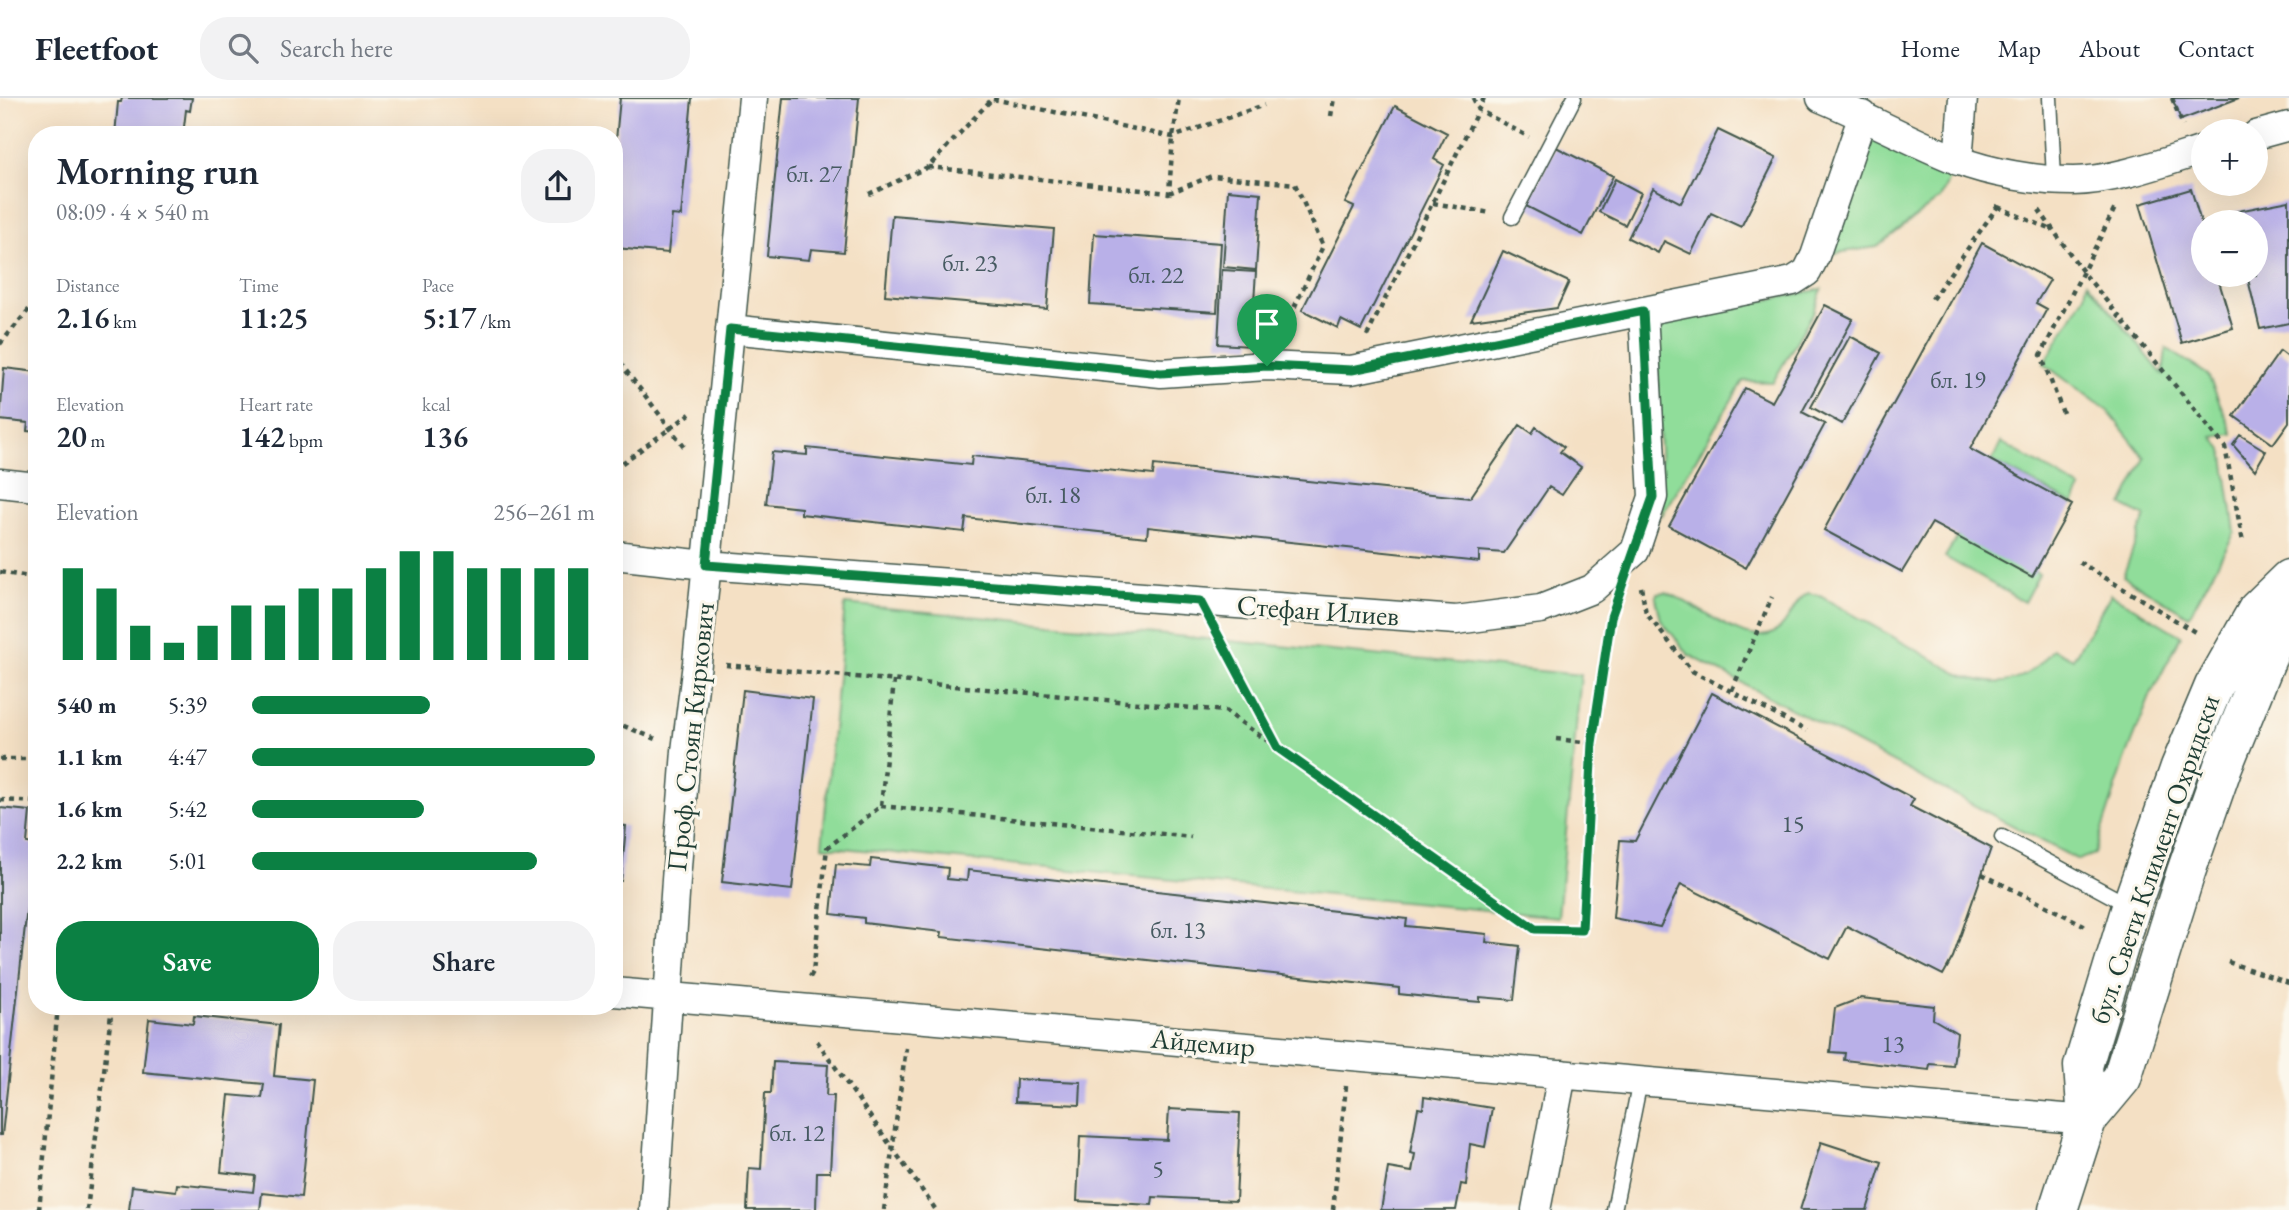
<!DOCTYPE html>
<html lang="en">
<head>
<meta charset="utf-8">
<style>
  body { margin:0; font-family:"EB Garamond",serif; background:#f2f2f3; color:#1f2937; height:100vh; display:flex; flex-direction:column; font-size:26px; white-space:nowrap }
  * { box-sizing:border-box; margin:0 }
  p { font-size:23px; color:#747a83 }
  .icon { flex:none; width:38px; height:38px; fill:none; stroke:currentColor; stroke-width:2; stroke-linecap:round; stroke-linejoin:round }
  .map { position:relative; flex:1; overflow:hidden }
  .drawer { position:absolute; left:28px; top:28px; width:595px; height:889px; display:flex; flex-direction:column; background:#fff; border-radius:28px; box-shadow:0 7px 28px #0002 }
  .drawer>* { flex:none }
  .buttons { position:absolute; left:2191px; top:21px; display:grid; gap:14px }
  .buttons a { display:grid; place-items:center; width:77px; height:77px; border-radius:50%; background:#fff; box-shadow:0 7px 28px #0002; font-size:35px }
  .pin { position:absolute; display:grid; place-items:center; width:60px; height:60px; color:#fff; margin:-72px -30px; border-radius:50% 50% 50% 0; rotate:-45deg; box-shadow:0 0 7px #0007 }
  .pin .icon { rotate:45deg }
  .round { display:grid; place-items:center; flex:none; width:74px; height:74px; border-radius:28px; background:#f2f2f3 }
  .summary { display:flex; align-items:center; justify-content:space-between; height:119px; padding:0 28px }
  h1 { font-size:38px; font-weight:600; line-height:52px }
  .stats { display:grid; grid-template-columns:repeat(3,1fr); gap:10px; height:119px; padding:7px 28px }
  .stats div { display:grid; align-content:center }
  .stats b { font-size:30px; font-weight:600 }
  .stats small { font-size:19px; font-weight:400 }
  .stats p { font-size:19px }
  .chart { height:196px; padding:14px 28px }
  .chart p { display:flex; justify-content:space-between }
  .chart svg { width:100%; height:126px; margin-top:7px; stroke:#0b8043; stroke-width:6 }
  .button { display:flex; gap:14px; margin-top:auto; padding:14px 28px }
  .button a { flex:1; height:80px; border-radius:28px; background:#0b8043; color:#fff; font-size:28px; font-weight:600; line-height:80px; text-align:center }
  .button a+a { background:#f2f2f3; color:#1f2937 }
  ul { padding:0 28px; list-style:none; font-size:23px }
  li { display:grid; grid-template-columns:112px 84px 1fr; align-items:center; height:52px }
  li i { height:18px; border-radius:9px; background:#0b8043 }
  header { display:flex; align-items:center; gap:42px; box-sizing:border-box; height:98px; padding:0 35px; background:#fff; border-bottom:2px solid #e0e1e3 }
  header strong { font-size:33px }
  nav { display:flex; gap:38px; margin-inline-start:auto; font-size:24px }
  .search { width:490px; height:63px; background:#f2f2f3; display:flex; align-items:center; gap:18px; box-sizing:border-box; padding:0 24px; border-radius:28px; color:#747a83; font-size:26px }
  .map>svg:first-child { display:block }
</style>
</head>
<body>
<header>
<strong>Fleetfoot</strong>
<div class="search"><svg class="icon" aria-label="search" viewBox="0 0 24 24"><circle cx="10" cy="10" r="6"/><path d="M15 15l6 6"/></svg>Search here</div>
<nav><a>Home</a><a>Map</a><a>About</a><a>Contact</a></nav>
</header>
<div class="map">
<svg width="2289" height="1112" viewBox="0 0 2289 1112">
  <rect width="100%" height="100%" fill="#fbf7ec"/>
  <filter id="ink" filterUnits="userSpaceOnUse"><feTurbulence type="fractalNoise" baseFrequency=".0143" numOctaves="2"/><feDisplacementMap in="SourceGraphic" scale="14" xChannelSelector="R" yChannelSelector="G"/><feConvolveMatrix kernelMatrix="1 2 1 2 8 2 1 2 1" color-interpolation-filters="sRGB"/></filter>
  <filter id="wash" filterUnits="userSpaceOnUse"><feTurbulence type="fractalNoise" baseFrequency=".00686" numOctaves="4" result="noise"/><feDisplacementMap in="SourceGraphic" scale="28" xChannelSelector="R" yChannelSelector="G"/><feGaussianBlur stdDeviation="1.57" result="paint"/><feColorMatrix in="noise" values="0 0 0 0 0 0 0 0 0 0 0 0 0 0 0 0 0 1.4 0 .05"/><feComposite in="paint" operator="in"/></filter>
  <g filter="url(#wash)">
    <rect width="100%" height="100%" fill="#f4e0c4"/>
    <path fill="#90dd9a" stroke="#588d67" stroke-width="2" d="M1862 20 1958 63 1940 100 1877 149 1815 158Z
      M2087 184 2163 277 2166 250 2208 277 2233 336 2213 339 2223 352 2235 434 2189 518 2123 478 2145 419 2122 407 2145 360 2107 312 2044 266 2085 197Z
      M1822 191 1814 213 1773 284 1743 283 1662 417 1656 224Z
      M2001 344 2081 391 2073 406 1992 363Z
      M1961 433 2039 476 2024 504 1945 459Z
      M1665 494C1694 503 1744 550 1773 535 1790 527 1792 504 1808 495L1818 497 1961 577C2001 592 2026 585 2053 551L2073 561 2111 496 2181 538 2151 596 2124 665 2094 756 2078 762 1689 557 1661 522 1656 500 1658 495Z
      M845 506 1581 577 1558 819 822 748Z"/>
    <g id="blocks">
      <path fill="#b9b0e8" d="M122 0H192L190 13 186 12 183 37H115L118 4H121Z
        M620 0H692L681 118 672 117 668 155 616 150 619 112H614V63Z
        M783 0H859L844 154 811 151 809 162 767 158Z
        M2172 0H2239L2181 22Z
        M1395 8 1447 35 1434 61 1444 67 1361 232 1341 222 1338 230 1302 212 1354 109 1345 105Z
        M1718 32 1776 60 1741 129 1711 115 1691 156 1664 143 1658 155 1628 140 1653 90 1681 105Z
        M1556 49 1613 78 1583 137 1526 108Z
        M1615 81 1641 95 1625 127 1599 114Z
        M2191 91 2203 131V177H2217L2233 230 2182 245 2140 106Z
        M1228 92 1261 95 1256 172 1223 169Z
        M2289 103V225L2260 231 2247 177H2256V124H2235L2233 114Z
        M892 117 1054 131 1047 211 885 197Z
        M1094 136 1221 145 1217 214 1090 206Z
        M1982 145 2050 182 2036 205 2047 211 1970 351 2072 407 2032 479 1932 425 1902 474 1824 432Z
        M1503 153 1569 184 1557 210 1471 222Z
        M1222 172 1256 174 1251 248 1218 246Z
        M1825 207 1853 221 1802 314 1825 326 1746 470 1669 428 1745 290 1772 304Z
        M1850 238 1881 255 1842 326 1811 309Z
        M2280 253 2289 260V324L2273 346 2234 318Z
        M4 270 37 274V334L27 333 28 325 0 322Z
        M1520 327 1532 335 1536 329 1564 349 1560 354 1581 369 1562 397 1549 389 1504 455 1479 453V464L1148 429 1147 439 966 420 964 434 801 416V410L766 406 772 354 807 357V350L971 367 972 358 1153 377 1154 367 1470 400Z
        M2240 337 2266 353 2255 372 2233 347Z
        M743 592 813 601 792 792 722 784Z
        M1712 595 1914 701 1910 708 1991 750 1953 859 1943 877 1847 828 1830 861 1681 786 1660 829 1613 820 1620 742 1635 743Z
        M0 710 30 713 27 745 34 746 2 1037H0Z
        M614 727 626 728 621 783H614Z
        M871 761 948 770 947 781 967 783 968 772 1407 821 1406 828 1487 836 1486 844 1520 848 1514 902 1480 899V904L1445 901 1399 896V890L941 839 942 834 864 825V820L831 816 836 766 870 769Z
        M1861 900 1934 908 1933 921 1957 935 1953 968 1930 966 1929 972 1844 962 1845 955 1830 954 1835 910Z
        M194 918 279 927 274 978 313 982 301 1099 262 1095 260 1112H129L132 1088 176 1093 177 1086 253 1094 255 1078 221 1074 229 997 262 1000 264 986 143 974 149 921 193 926Z
        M773 964 828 967 826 998H834L830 1074H817L816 1112H747L749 1070 761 1071 765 995H771Z
        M1016 981 1081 984 1080 1007 1015 1004Z
        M1424 999 1492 1010 1485 1049 1470 1046 1466 1087 1461 1086 1456 1112H1381L1388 1070 1412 1074 1415 1056 1410 1055 1418 1010 1423 1011Z
        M1169 1011 1240 1015 1236 1103 1153 1099 1152 1107 1077 1103 1080 1038 1167 1042Z
        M1821 1044 1882 1064 1867 1112H1800Z"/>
    </g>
  </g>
  <g filter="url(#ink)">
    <use href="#blocks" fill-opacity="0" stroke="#3f554a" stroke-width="2"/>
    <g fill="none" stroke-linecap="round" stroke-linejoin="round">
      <g stroke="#3f554a" stroke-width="17">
        <path id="service" d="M2050 0 2054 81
          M1512 119 1574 0
          M2002 739 2130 808
          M1614 1112 1640 983"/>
      </g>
      <g stroke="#3f554a" stroke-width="31">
        <path id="minor" d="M1821 0C1867 19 1912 44 1957 62 1990 75 2038 83 2073 83 2113 83 2165 64 2203 52
          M2256 37 2289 28
          M1958 63 1963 0
          M730 231 1161 275 1267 268 1351 272 1793 183 1807 174 1815 158 1863 17
          M0 385 37 389
          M614 457 706 467 1456 522 1541 511 1592 491 1635 453 1653 399 1643 213
          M614 894 2087 1022
          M654 1112 676 782 686 653 697 565 753 0
          M1536 1112 1562 976"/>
      </g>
      <g stroke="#3f554a" stroke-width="41">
        <path id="secondary" d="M2087 1022 2083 968 2131 809 2180 669 2214 588 2257 512 2289 481
          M2058 1112 2087 1022 2122 980 2186 774 2223 668 2280 528 2289 494"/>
      </g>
      <path stroke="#3f554a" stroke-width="4.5" stroke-dasharray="5 5" stroke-linecap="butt" d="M1473 0 1479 12 1529 39
        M2172 0 2183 28
        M993 1 1173 39 1264 7
        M1331 18 1334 0
        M928 69 1169 95 1173 39 1179 0
        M1169 95 1212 78 1295 86 1323 148 1281 238
        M869 96 928 69 993 0
        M1433 105 1491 115
        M1998 109 2052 132
        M2039 112 2083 174 2225 349 2243 444
        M1932 201 2000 105
        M1367 238 1484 0
        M0 246 37 202
        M614 257 686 351
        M2063 315 2041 257 2115 110
        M614 371 690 316
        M2079 464 2195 534
        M0 474 29 479 37 482
        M1641 489 1646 515 1692 573 1807 633
        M1218 537 1278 650
        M726 567 1225 613 1535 831 1582 832 1592 645 1611 517
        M1732 592 1772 499
        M614 624 656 641
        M1556 641 1592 645
        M0 661H37
        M0 702 37 704
        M881 708 1191 739
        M1982 776 2088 829
        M2228 864 2289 885
        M810 879 813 874 827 750 881 708 894 583
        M817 943 936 1112
        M39 1112 58 908
        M87 1112 112 908
        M884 1112 906 950
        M1333 1112 1346 988"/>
      <use href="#service" stroke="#fff" stroke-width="14"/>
      <use href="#minor" stroke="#fff" stroke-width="28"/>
      <use href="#secondary" stroke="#fff" stroke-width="38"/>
    </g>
  </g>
  <g fill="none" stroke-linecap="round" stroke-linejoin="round" filter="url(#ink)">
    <g stroke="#fff" stroke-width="14">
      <path id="route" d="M1643 213 1653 399 1611 519 1592 645 1582 832 1535 831 1278 650 1200 503 706 467 730 231 1161 275 1267 268 1352 272Z"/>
    </g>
    <use href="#route" stroke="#0b8043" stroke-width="9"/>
  </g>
  <g text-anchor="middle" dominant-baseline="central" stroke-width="6" stroke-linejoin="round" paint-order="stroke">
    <g font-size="24" fill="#465a61">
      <text x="814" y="75">бл. 27</text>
      <text x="970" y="164">бл. 23</text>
      <text x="1156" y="176">бл. 22</text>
      <text x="1958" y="281">бл. 19</text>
      <text x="1053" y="396">бл. 18</text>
      <text x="1793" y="725">15</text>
      <text x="1178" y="831">бл. 13</text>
      <text x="1893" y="945">13</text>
      <text x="797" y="1034">бл. 12</text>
      <text x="1158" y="1070">5</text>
    </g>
    <g font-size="28" fill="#1f3d34" stroke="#fbf7ec">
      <text transform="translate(1318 512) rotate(4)">Стефан Илиев</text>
      <text transform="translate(690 639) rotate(-84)">Проф. Стоян Киркович</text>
      <text transform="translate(2154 761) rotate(-71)">бул. Свети Климент Охридски</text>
      <text transform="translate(1203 944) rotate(5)">Айдемир</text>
    </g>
  </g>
</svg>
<div class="buttons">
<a>+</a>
<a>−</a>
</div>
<div class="pin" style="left:1267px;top:268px;background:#1e9e55"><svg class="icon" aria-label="arrive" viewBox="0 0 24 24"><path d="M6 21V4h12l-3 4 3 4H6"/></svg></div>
<section class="drawer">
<div class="summary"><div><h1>Morning run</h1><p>08:09 · 4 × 540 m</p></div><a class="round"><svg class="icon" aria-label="share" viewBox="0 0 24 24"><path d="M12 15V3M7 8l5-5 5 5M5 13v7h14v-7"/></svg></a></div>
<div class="stats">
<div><p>Distance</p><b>2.16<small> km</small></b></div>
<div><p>Time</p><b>11:25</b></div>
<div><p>Pace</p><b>5:17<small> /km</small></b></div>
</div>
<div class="stats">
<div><p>Elevation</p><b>20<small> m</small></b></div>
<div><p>Heart rate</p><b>142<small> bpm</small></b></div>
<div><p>kcal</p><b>136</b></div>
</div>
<div class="chart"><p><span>Elevation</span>256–261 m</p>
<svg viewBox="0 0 160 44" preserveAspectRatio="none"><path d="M5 44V12M15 44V19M25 44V32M35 44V38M45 44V32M55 44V25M65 44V25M75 44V19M85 44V19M95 44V12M105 44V6M115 44V6M125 44V12M135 44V12M145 44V12M155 44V12"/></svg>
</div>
<ul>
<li><b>540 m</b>5:39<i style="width:52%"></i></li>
<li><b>1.1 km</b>4:47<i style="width:100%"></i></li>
<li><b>1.6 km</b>5:42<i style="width:50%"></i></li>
<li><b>2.2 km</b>5:01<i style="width:83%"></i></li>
</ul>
<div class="button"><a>Save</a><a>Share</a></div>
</section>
</div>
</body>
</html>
